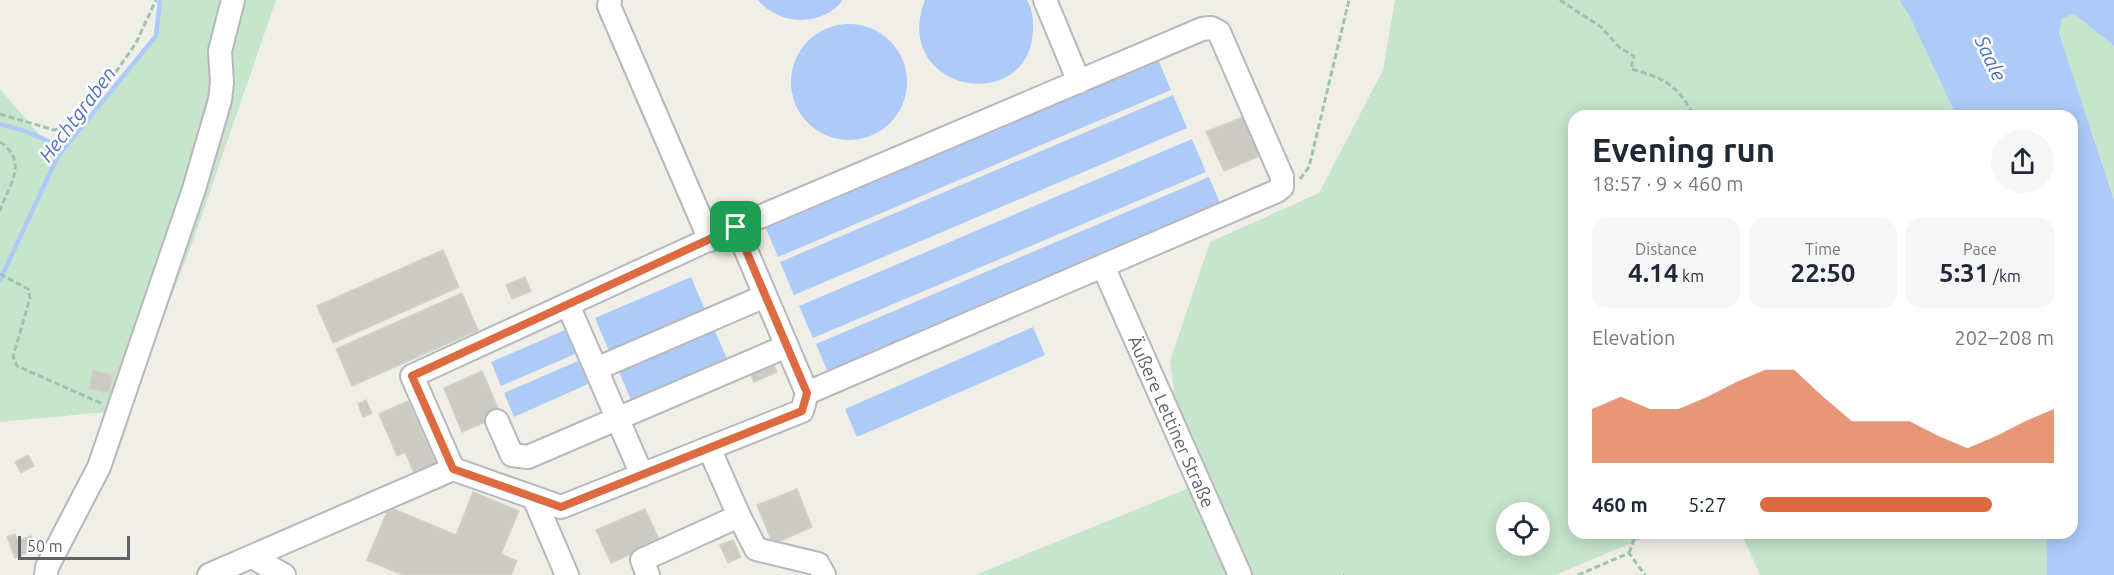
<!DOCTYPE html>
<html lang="en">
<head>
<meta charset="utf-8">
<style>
  body { margin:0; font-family:Ubuntu,sans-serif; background:#f6f6f7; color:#1f2937; height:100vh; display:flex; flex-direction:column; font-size:22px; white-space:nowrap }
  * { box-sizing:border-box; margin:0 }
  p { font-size:20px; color:#747a83 }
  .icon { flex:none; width:33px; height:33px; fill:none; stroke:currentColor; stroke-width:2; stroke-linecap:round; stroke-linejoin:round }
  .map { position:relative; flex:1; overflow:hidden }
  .drawer { position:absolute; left:1568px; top:110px; width:510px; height:429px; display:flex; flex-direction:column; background:#fff; border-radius:18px; box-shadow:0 3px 15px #0003 }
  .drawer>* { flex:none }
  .buttons { position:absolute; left:1496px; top:502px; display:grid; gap:12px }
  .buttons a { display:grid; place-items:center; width:54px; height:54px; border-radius:50%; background:#fff; box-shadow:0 3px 15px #0003; font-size:30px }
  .scale { position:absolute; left:18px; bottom:15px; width:112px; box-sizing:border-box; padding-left:6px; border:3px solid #5f6166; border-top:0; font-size:16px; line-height:21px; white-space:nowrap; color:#5f6166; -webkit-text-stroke:4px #fff; paint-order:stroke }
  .pin { position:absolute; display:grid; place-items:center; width:51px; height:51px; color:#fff; margin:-26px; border-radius:12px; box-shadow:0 3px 9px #0006 }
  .round { display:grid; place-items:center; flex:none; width:63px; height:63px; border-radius:32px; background:#f6f6f7 }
  .head { display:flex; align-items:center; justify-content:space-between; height:102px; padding:0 24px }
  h1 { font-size:33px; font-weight:700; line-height:45px }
  .stats { display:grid; grid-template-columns:repeat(3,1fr); gap:9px; height:102px; padding:6px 24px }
  .stats div { display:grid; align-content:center; border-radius:15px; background:#f6f6f7; text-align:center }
  .stats b { font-size:26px; font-weight:700 }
  .stats small { font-size:16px; font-weight:400 }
  .stats p { font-size:16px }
  .chart { height:168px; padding:12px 24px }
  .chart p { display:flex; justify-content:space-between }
  .chart svg { width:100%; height:108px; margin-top:6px; fill:#dd6a40; opacity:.7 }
  ul { padding:0 24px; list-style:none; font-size:20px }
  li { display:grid; grid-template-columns:96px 72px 1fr; align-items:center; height:45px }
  li i { height:15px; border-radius:8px; background:#dd6a40 }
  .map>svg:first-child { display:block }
</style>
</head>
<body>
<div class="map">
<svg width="2114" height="575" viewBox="0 0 2114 575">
  <rect width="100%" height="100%" fill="#f0efe7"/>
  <path fill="#c6e5cc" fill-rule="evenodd" d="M160 0H276L194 238 123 422 118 411 0 422V89L58 156 156 36Z
    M1395 0H1899L1909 15 1956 115 1574 116V532L1655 533 1555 575H975L1194 486 1162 394 1174 390 1170 361 1210 242 1319 193 1383 70ZM1506 513H1539V546H1506Z
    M2074 14 2114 46V200L2059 33 2062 17Z
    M1741 533H2046L2047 575H1760Z"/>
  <path fill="#aecaf9" d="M758 0H843C822 27 780 26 758 0Z
    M925 0H1027C1034 13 1034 26 1032 40 1018 116 891 87 925 0Z
    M1899 0H2114V46L2074 14 2062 18 2059 33 2114 200V575H2047L2046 533 2072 532V116L1956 115 1909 15Z
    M791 82a58 58 0 1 1 116 0a58 58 0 1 1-116 0Z
    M1157 57 1171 90 778 257 764 224Z
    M1173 95 1187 128 794 295 780 262Z
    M1192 139 1206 172 813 338 799 306Z
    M1209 177 1223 210 830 377 816 344Z
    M691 277 708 317 612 358 595 318Z
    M713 326 730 366 634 407 617 367Z
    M1033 327 1045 355 857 437 845 409Z
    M565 330 575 354 501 386 491 362Z
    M578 361 588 384 514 417 504 393Z"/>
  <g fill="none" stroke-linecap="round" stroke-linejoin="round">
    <path stroke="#aecaf9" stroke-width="4.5" d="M0 124 25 131 64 148
      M0 280 58 156 156 36 160 0"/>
  </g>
  <path fill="#cbcac4" stroke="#d4d2c6" stroke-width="1.5" d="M1245 116 1262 155 1224 171 1206 132Z
    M443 250 459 287 333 343 317 306Z
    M525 277 531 291 512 299 506 285Z
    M462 293 478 330 352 386 336 349Z
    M771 359 777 372 754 382 748 368Z
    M93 370 113 375 109 393 89 389Z
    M482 371 501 415 462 432 444 388Z
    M366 400 372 413 363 417 358 404Z
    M408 401 436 464 414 473 405 452 397 456 379 414Z
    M28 455 34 466 21 473 15 462Z
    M797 489 812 527 773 544 757 505Z
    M473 492 519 511 501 554 517 561 511 575H403L367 560 389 507 456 535Z
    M645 509 660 541 611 563 596 530Z
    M15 534 24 554 15 558 7 537Z
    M31 536 37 549 24 554 18 541Z
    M733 540 741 557 728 563 720 545Z"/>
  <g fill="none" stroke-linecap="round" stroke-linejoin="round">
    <g stroke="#b7b8bd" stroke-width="26">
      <g id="minor">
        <path d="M610 0 609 6 710 240"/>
        <path d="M1045 0 1079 82"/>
        <path id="s1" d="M1103 266 1240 575"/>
        <path d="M568 305 642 475"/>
        <path d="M596 369 765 296"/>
        <path d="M497 421 512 455 528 457 787 346"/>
        <path d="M453 469 412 376 736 227 1202 29 1211 28 1219 32 1282 177V187L1277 191 807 393"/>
        <path d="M534 498 567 575"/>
        <path d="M739 516 756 549 818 564 824 575"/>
        <path d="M252 557 284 575"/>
        <path d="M46 575 47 567 99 467 194 189 220 100 222 83 220 51 233 0"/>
        <path d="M209 575 453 469 561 507 802 411 807 393 736 227"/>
        <path d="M648 575 642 560 739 516 709 448"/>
      </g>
    </g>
    <path stroke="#9ec3b0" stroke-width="3" stroke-dasharray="6 3" stroke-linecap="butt" d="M1560 0 1601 27 1620 48 1634 56 1631 69C1664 78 1678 85 1694 116
      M0 114 54 130 72 126 107 85 136 43 156 0
      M0 142C30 163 8 185 0 211
      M1300 179 1309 167 1349 0
      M0 274 28 289 30 298 13 356 17 366 103 404
      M1629 553 1637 532
      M1343 575H1344
      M1578 575 1629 553 1645 575"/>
    <use href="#minor" stroke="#fff" stroke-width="22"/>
  </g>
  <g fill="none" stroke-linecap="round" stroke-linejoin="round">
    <g stroke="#fff" stroke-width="12">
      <path id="route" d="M736 227 807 393 802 411 561 507 453 469 412 376Z"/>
    </g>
    <use href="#route" stroke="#dd6a40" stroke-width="8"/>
  </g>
  <g text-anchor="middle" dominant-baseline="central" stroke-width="5" stroke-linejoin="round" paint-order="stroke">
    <g font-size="18" fill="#5f6166" stroke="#fff">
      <text stroke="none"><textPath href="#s1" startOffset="170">Äußere Lettiner Straße</textPath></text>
    </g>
    <g font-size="20" font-style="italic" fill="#5171bc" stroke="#fff">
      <text transform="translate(1991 58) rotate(65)">Saale</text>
      <text transform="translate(77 114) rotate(-53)">Hechtgraben</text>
    </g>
  </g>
</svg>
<div class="buttons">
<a><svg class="icon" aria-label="locate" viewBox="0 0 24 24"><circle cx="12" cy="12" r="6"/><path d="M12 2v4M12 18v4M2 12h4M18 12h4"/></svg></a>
</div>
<div class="scale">50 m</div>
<div class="pin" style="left:736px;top:227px;background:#1e9e55"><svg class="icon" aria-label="arrive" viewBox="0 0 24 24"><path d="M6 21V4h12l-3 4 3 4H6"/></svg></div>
<section class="drawer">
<div class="head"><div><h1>Evening run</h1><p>18:57 · 9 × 460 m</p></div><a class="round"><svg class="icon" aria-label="share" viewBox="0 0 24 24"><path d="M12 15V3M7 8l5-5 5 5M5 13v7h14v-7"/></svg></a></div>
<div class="stats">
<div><p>Distance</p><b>4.14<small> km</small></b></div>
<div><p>Time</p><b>22:50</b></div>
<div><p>Pace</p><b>5:31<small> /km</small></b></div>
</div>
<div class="chart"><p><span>Elevation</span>202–208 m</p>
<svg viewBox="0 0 160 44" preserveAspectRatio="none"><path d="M0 44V22L10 17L20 22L30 22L40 17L50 11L60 6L70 6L80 17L90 27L100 27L110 27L120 33L130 38L140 33L150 27L160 22V44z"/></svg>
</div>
<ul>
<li><b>460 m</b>5:27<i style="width:79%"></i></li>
</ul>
</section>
</div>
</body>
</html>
